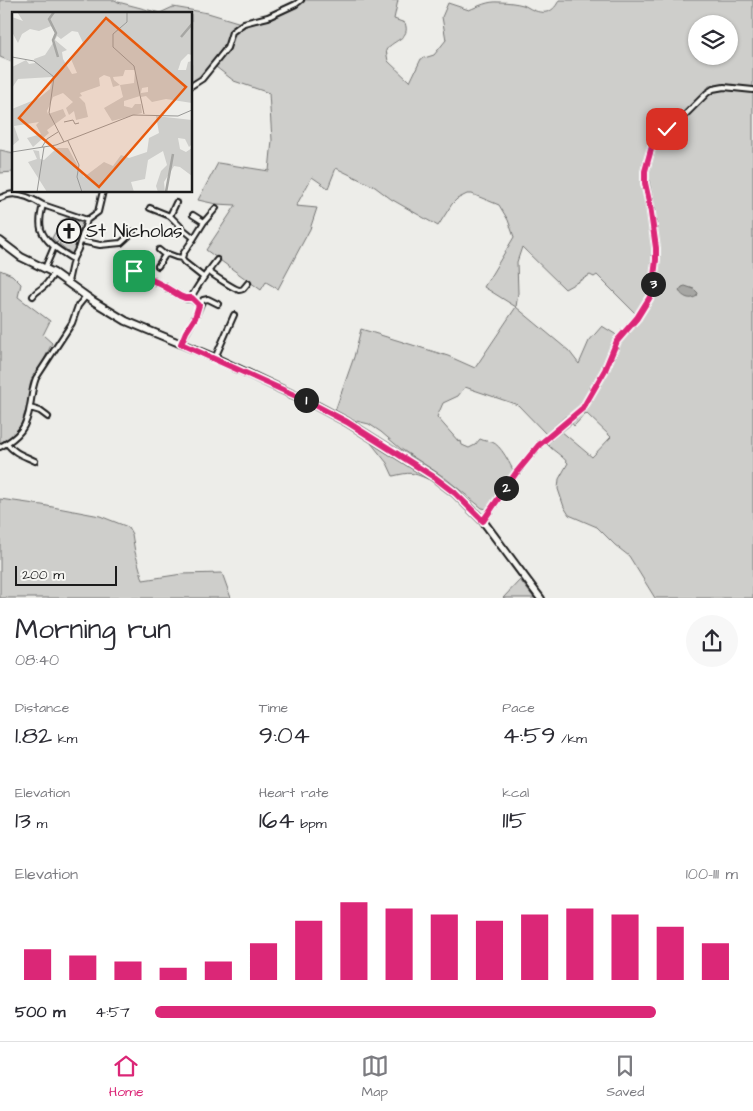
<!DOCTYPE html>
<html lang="en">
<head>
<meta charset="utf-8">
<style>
  body { margin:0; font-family:"Architects Daughter",sans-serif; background:#f7f7f7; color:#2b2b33; height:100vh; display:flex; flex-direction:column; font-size:19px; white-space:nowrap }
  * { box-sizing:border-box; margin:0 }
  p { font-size:16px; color:#7c7c81 }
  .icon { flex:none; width:28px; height:28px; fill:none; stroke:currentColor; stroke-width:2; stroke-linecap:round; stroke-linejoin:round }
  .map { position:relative; height:598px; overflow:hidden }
  .sheet { display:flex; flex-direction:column; background:#fff; flex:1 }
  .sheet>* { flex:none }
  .tools { position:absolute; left:688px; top:15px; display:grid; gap:10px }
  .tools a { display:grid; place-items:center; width:50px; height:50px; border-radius:50%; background:#fff; box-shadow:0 1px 4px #0004; font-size:25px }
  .scale { position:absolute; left:15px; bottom:12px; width:102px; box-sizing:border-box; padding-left:5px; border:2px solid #1c1c1c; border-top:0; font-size:14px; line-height:18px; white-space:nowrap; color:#1c1c1c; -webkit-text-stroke:4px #f6f6f2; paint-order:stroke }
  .pin { position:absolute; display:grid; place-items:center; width:42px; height:42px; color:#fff; margin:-21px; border-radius:10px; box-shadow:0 2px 8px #0006 }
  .km { position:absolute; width:25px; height:25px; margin:-12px; border-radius:50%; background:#222; color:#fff; font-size:14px; line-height:25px; text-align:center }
  .round { display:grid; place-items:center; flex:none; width:52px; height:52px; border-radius:26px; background:#f7f7f7 }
  .summary { display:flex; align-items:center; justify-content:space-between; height:85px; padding:0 15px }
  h1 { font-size:28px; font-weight:600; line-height:38px }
  .figures { display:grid; grid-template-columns:repeat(3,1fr); gap:8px; height:85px; padding:5px 15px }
  .figures div { display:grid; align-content:center }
  .figures b { font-size:25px; font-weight:600 }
  .figures small { font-size:14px; font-weight:400 }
  .figures p { font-size:14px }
  .chart { height:140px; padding:10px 15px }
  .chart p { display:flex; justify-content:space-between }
  .chart svg { width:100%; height:90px; margin-top:5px; stroke:#db2777; stroke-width:6 }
  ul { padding:0 15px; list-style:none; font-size:16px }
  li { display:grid; grid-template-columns:80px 60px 1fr; align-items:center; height:38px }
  li i { height:12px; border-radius:6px; background:#db2777 }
  .menu { display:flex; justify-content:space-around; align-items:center; height:70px; border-top:1px solid #e1e1e2; background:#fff; font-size:14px; color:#7c7c81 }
  .menu a { display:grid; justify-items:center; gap:2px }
  .menu .on { color:#db2777 }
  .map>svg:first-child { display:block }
</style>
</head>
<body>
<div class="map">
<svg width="753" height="599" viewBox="0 0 753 599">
  <rect width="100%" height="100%" fill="#edede9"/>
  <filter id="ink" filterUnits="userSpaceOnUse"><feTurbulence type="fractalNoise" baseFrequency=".02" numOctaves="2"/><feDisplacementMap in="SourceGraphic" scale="10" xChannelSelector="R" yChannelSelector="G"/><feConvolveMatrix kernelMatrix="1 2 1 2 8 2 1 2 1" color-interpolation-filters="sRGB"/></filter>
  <g filter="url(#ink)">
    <path fill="#cececb" stroke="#757574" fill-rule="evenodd" d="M0 0H115L118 2 160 13 173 7 208 13 241 23 263 19 270 20 275 17 276 15 301 4 305 0H398L394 19 405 23C411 39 394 39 386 50L388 61 410 82 421 59 434 55 446 40 442 17 448 3 469 10C479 6 488 1 499 2 506 2 516 3 523 5 526 6 530 9 533 10 545 15 554 12 559 0H753V88L709 86 706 91 685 113 660 132 652 143 642 180 655 257 651 283 648 298 652 300 658 259 656 234 648 187V166L653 150 662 135 714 90 721 89 753 92V598H655L629 556 615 545 597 527 569 515 564 507 558 489 559 479 568 463C562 455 554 452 547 444L561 431 592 457 611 437 586 413 574 426 566 416 546 434 518 405 465 387 458 396 443 403 437 417 459 442 461 441 462 445 469 448 475 445 480 439C484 441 488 441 492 442 501 445 510 464 514 472L490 507 487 509 482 508 444 477 401 449 381 432 369 424 352 420 335 411 354 357 361 329 448 356 475 368 516 307 484 287 514 237 508 220 499 205 472 194H467L457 199 452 204 438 226 391 199 375 187 336 168 328 188 312 177 296 206 317 208 310 229 278 289 266 282 261 290 206 250 236 205 216 204 198 200 218 163 269 171 272 140 269 93 234 81 216 67 229 46H224L201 77 191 83V14H14V63L0 57ZM696 24H729V56H696ZM522 247 565 289 590 275 594 277 597 275 637 315 618 337 615 334 602 326 589 341 579 364 569 351 516 307 518 293 517 262Z
      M0 150 14 153V172L0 173Z
      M67 218 85 224 81 230 82 233 72 254 59 244 67 232 73 236 77 231 74 227 66 222 64 225 67 228V230L57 243 52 238 62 220Z
      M0 270 12 275 21 284 18 297 50 321 43 335 52 343 31 387 28 412H25C20 430 16 434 0 443Z
      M371 443 428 479C411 472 411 472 393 476L387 463Z
      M0 499 42 505 100 516 128 527 132 534 135 552 143 580 182 574 222 573 231 598H0Z
      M520 580 534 598H503Z"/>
    <path fill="#a6a6a3" stroke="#6f6f6d" d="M685 286 694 289 698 293 697 296C690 301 683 297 679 291L682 287Z"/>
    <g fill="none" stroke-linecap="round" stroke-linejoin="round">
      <g stroke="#1c1c1c" stroke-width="8">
        <path id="street" d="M191 86 202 79 227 48 232 32 244 23 268 17 296 4 301 0
          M0 198C3 197 5 196 8 195 19 192 33 199 43 205L87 220
          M43 205C41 212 39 221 41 229 45 243 62 252 73 259
          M150 208 170 216 183 229 194 238 183 254 182 259 184 262 203 277
          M193 215 204 222
          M170 216 176 203
          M194 238 204 222 216 208
          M81 241 100 245 121 243 133 232
          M159 250 165 255
          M158 266 165 255 168 254 176 257 182 258
          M45 268 54 247
          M134 271 162 285 180 296 187 299 191 298 199 305
          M208 271C213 275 234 289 239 290 240 290 241 290 243 289L248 283
          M68 282 73 259 78 249 87 220 98 212 103 191
          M33 296C36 291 39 291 43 287 48 284 51 277 54 273
          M191 298C199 282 207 273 217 260
          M181 343C185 334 190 327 194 319 198 312 199 306 203 300L208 299 218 304
          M215 358 234 315
          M30 408 40 411 48 417
          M7 443C13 453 25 456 35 461
          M0 447C19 437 27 427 30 406 32 396 32 388 36 378L72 323 78 306 86 296
          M483 521 516 473 539 445 564 425 583 408 605 370 617 341 637 318 650 297 653 284 656 260V248L650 206 645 179V171L652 146 662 133 683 117 707 93 713 89 724 87 753 90"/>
      </g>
      <g stroke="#1c1c1c" stroke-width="10">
        <path id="primary" d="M0 241 21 257 54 273 93 301 126 321 213 357 317 406 347 422 434 477 455 493 483 521 541 599"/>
      </g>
      <use href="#street" stroke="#f6f6f2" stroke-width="4"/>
      <use href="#primary" stroke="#f6f6f2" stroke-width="6"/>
    </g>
  </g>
  <g fill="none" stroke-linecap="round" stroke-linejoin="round" filter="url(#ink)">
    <g stroke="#fff" stroke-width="10">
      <path id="route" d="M134 271 162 285 180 296 185 298H192L199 305 195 318 186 332 181 344 305 400 347 422 434 477 455 493 483 521 516 473 539 445 583 408 605 370 617 341 637 318 650 297 653 284 656 260V248L650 206 645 183V171L652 146 658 138 667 129"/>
    </g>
    <use href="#route" stroke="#db2777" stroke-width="6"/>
  </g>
  <defs>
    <g id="church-ring" transform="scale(1.25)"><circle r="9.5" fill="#f6f6f2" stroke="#1c1c1c" stroke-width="1.5"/><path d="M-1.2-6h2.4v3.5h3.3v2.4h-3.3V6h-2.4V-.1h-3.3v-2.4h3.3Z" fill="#1c1c1c"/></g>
  </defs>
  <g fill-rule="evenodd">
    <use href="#church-ring" x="69" y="231"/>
  </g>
  <g text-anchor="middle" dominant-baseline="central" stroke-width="4" stroke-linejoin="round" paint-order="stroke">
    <g font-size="19" fill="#1c1c1c" stroke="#f6f6f2" text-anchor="start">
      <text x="86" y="231">St Nicholas</text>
    </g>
  </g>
  <g transform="translate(12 12)">
    <rect width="180" height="180" fill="#edede9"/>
    <path d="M5 0H180V43L176 42 169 49 166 58H174L176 50 180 49V91L154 87 140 90 134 84 129 85V81L136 80V75L130 76 128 84 112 89V94L120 96 123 92H129L130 101 100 109 92 96 111 85 108 73 101 75 98 65 92 63 87 66 88 74 68 81 70 84 67 85 73 91 76 105 64 108 62 99 57 103 54 96 61 90 51 81 41 85 35 99 36 102 51 97 54 104 35 118 37 121 21 135 15 126 29 122 24 113 27 110 2 114 7 128 0 134V97L27 86 38 77 40 65 6 67 0 76V55L14 48 17 52 23 51 22 47 33 43 41 31 43 21 39 14 27 19 18 17 10 22 6 31 0 20V5L11 9ZM60 19 66 20 72 33 59 47 65 61 60 62 51 47 50 40 55 38 43 28 45 24 49 27ZM113 58H123L122 71 108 73 102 68 101 65 111 64ZM144 104 180 108V132L177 135 173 127 166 126 168 137 174 140 180 136V164L168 155 162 154 152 170 153 180H146L144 174 149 159 155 153 151 139 136 148 133 167 119 170 122 180H35L16 150 25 147 21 138 27 139 28 147 32 148 45 136H56L72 165 92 150 101 154 109 143 117 146 135 140 137 126 147 121Z" fill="#cececb" fill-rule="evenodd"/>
    <path fill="none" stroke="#a6a6a3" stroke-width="2.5" d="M42 0 37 7 44 21 41 28 46 45M169 25 180 12M154 180 161 142"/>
    <path fill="none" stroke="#999997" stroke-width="1" d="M115 0V10L101 22V35L122 54 132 102M0 45 22 49 42 65 37 101 52 130M52 110 61 108 63 112 67 111M56 129 67 153 65 165 70 180M30 135 35 127 46 120M0 140 44 133 121 103 166 104 180 98M25 180 32 135"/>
    <path fill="#e8590c" fill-opacity="0.15" stroke="#e8590c" stroke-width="2.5" d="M94 6 174 75 87 175 7 106Z"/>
    <rect width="180" height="180" fill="none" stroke="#1c1c1c" stroke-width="2.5"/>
  </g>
</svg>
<div class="tools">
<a><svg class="icon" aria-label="layers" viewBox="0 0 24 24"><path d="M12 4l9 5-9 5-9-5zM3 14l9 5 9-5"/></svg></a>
</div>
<div class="scale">200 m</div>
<div class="pin" style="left:134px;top:271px;background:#1e9e55"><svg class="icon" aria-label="arrive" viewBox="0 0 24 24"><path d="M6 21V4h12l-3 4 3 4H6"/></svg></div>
<div class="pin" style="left:667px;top:129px;background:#d93025"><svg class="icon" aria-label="check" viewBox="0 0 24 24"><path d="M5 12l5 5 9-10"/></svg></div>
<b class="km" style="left:306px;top:400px">1</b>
<b class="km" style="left:506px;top:488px">2</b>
<b class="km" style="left:653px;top:284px">3</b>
</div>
<section class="sheet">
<div class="summary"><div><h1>Morning run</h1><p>08:40</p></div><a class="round"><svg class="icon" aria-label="share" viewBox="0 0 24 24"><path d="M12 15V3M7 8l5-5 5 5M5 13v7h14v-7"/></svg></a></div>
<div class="figures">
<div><p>Distance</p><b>1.82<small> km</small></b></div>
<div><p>Time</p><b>9:04</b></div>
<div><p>Pace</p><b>4:59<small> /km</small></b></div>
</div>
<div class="figures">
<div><p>Elevation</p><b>13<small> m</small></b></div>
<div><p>Heart rate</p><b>164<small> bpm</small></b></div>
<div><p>kcal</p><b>115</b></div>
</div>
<div class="chart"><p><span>Elevation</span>100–111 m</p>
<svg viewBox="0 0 160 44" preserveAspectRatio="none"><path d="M5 44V29M15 44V32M25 44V35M35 44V38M45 44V35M55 44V26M65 44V15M75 44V6M85 44V9M95 44V12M105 44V15M115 44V12M125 44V9M135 44V12M145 44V18M155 44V26"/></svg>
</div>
<ul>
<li><b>500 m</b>4:57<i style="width:86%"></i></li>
</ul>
</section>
<nav class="menu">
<a class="on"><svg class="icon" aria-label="home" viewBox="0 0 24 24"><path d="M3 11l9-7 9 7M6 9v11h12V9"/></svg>Home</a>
<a><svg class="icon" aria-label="map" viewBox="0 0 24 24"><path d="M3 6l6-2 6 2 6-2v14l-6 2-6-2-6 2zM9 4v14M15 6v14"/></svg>Map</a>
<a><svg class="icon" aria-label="saved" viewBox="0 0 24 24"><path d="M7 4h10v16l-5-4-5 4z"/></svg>Saved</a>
</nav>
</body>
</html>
